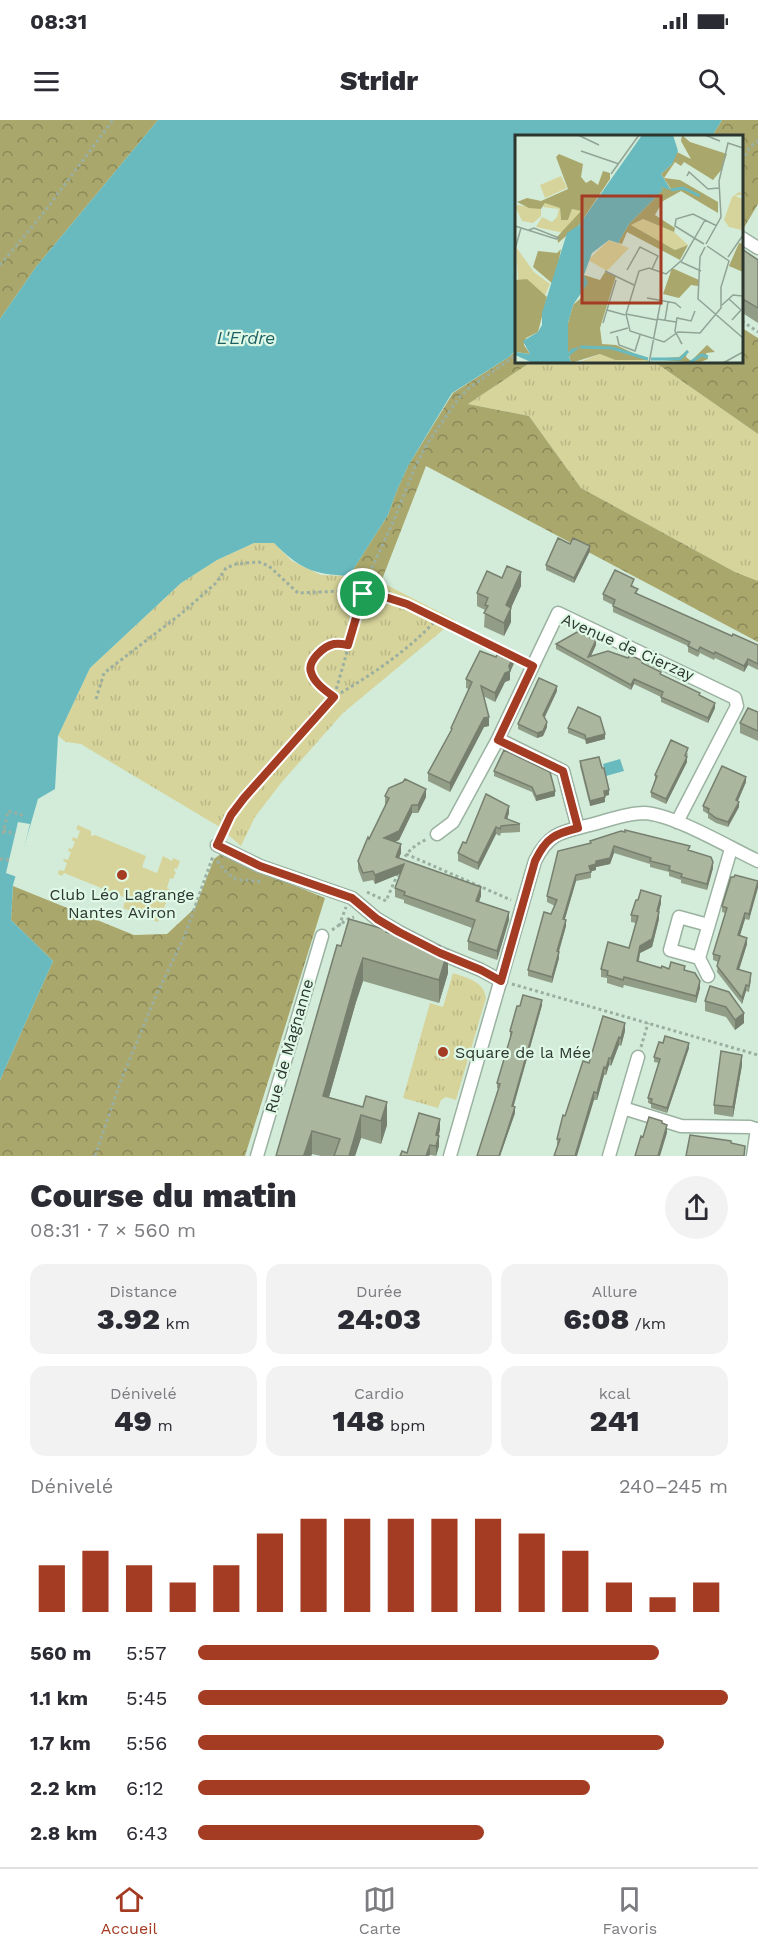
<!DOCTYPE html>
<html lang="fr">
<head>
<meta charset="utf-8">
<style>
  body { margin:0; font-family:"Work Sans",sans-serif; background:#f2f2f3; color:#2b2b33; height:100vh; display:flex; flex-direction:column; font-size:22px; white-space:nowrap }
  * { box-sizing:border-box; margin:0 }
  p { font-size:20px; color:#7c7c81 }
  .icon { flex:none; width:33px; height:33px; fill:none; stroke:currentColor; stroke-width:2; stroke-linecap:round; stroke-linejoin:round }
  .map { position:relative; height:1036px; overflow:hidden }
  .panel { display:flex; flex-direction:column; background:#fff; flex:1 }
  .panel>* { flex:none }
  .pin { position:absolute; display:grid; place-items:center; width:51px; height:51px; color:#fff; margin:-26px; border:3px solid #fff; border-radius:50%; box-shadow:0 2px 6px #0007 }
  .round { display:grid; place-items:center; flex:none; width:63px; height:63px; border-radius:32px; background:#f2f2f3 }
  .headline { display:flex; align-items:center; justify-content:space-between; height:102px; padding:0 30px }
  h1 { font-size:33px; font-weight:800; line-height:45px }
  .figures { display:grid; grid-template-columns:repeat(3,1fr); gap:9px; height:102px; padding:6px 30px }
  .figures div { display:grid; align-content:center; border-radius:15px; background:#f2f2f3; text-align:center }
  .figures b { font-size:30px; font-weight:800 }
  .figures small { font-size:16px; font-weight:400 }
  .figures p { font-size:16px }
  .chart { height:168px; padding:12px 30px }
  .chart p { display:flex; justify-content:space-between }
  .chart svg { width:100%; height:108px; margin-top:6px; stroke:#a43c23; stroke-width:6 }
  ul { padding:0 30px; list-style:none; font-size:20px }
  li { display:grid; grid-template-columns:96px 72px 1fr; align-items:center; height:45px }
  li i { height:15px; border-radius:8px; background:#a43c23 }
  .status { display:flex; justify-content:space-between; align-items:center; height:42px; padding:0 30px; background:#fff; direction:ltr }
  .status svg { height:16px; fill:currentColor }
  header { display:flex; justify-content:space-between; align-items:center; height:78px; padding:0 30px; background:#fff; font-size:27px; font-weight:800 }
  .menu { display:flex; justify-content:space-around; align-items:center; height:84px; border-top:2px solid #e1e1e2; background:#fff; font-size:16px; color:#7c7c81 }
  .menu a { display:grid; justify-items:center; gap:3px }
  .menu .on { color:#a43c23 }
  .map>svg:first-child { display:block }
</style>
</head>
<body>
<div class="status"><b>08:31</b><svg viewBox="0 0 49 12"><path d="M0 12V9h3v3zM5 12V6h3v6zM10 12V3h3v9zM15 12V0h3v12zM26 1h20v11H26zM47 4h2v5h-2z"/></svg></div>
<header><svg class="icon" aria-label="menu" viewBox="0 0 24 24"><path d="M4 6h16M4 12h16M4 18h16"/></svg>Stridr<svg class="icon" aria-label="search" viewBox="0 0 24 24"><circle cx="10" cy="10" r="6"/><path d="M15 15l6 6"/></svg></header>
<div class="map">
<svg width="758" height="1036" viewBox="0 0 758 1036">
  <defs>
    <pattern id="grass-tufts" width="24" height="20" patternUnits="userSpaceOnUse" patternTransform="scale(1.5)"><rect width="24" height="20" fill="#d7d49b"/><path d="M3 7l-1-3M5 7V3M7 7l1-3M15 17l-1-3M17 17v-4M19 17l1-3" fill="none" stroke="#b9b786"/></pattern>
    <pattern id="forest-crowns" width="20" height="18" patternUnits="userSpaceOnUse" patternTransform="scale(1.5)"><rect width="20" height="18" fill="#aaa76c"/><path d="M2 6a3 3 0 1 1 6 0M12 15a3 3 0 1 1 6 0" fill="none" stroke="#8b8959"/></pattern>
  </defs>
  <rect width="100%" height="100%" fill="#d3ecd9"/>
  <path fill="url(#grass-tufts)" d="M531 242H650L659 245 758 314V461L735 452 581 368 529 296 468 284Z
    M254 423H274L292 441 321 455 349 456 381 462 455 500 343 593 281 663 255 697 241 726 218 706 99 635 81 624 66 622 58 616 90 548 181 463 217 440Z
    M453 853C467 858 484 861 486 878L456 980 446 977 441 980 438 988 403 978 430 883 443 887Z"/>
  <path fill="url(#forest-crowns)" d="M0 0H158L36 147 0 199Z
    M722 0H758V84L742 111V16H712Z
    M742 208 758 218V314L659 245 650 242H742Z
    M516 231V242H531L468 284 529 296 581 368 735 452 758 461V522L426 346 381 462 349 456 388 395 397 370 408 346 453 273 509 237Z
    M222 733 259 751 325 778 245 1036H0V960L53 841 11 800 13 766 134 815 167 814 195 788 214 739Z"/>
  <path fill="#d7d49b" d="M78 705 91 711V716L95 715 146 736 142 747 157 753 163 736 172 741 173 738 180 741 177 749 175 748 174 751 176 752 173 759 170 758 167 768 171 770 158 802 123 788 126 778 64 753 62 756 58 754 59 750 64 751 67 743 63 741 64 739 68 740 71 732 68 731 69 728 72 729 75 722 72 720 73 717 77 719 80 711 76 709Z"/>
  <path fill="#69babe" d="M158 0H722L712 16H516V230L509 237 452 273 408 346 397 370 388 395 349 456C312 454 300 449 274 423H254L217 440 181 463 90 548 58 616 55 669 38 679 13 765 11 800 53 841 0 960V199L36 147Z
    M620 639 624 651 606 656 603 644Z"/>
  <path fill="#d3ecd9" d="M18 702 30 704 17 757 6 753Z"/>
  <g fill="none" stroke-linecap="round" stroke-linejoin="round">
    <g stroke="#9bb2a1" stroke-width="15">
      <path id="street" d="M742 118 758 128
        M498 619 563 651 578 708
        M437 714 453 702 498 619 558 493 735 578 737 586 735 590 677 702
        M217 725 260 746 352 778 377 799 399 812 440 833 481 850 501 861
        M699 838 670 830 679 797 708 805
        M708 856 699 838 731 729
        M623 988 681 1006 750 1007 758 1010
        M257 1036 322 816
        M450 1036 535 741C549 713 561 712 590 705 607 701 626 693 644 693 673 694 730 728 758 741
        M609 1036 638 937
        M753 1036 757 1009"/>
    </g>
    <path stroke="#9bafa0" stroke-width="3" stroke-dasharray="3 3" stroke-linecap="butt" d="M742 41 750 27 758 21
      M0 145 42 95 113 0
      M742 201 758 212
      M437 499 503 532
      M348 525C343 524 339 523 334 524 324 526 307 541 311 552 314 563 326 571 334 577 371 555 408 531 437 499 414 487 390 473 363 474
      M96 579 104 553 182 493 216 463 226 448 236 444 259 442 269 446 298 473 364 470
      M3 710 15 714
      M3 714 8 691 25 696
      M222 714 231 695 244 678 334 577 370 452 394 400 415 347 427 324 459 278 468 269 516 235
      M406 734 511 780
      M0 739 9 740
      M217 741C238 766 233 757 262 762
      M402 742C408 730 415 725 427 719
      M367 772 386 781 399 751
      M339 806 346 787
      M332 810 348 799 354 797
      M512 864 758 935
      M641 927 648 903
      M95 1036 120 963 155 878 185 815 213 736"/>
    <use href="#street" stroke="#fff" stroke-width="12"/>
  </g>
  <path fill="#929d88" d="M741 130 758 140V203L741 192Z
    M590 431 574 463 546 450V445Z
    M502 458 521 466 511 488V502L504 516 484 507 485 490 477 486V473Z
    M634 465 633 467 638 474 732 516 758 525V550L748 545 744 552 715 538 714 540 700 533 698 537 688 532V526L613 492V485L603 480V474Z
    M556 524 596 525 591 536 643 544 700 576 715 588 708 603 661 582V577L634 564 631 570 556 529Z
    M496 537 515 541 510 552V560L505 562 495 582 483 576 489 606 484 607 450 672 428 661V653L451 611V608L469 569 466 568V559Z
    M557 571 545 597 547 607 543 616 537 618 518 609V604Z
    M758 592V621L740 613V603Z
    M568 608 605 619 586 624 585 620 568 613Z
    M688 633 687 637V642L666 684 651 677V672L655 660V655Z
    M580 641 609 675 605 676V682L590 686 580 646Z
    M494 651 555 676 536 681 532 672 494 656Z
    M746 662 738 681 739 687 728 707 716 703 708 698V694L703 691V686Z
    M385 676 426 677 418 693H412L399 720 394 722 401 733 399 738 481 776 479 782 509 800 497 840 468 830V821L472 808 404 783V780L395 777V768L400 754 375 764 373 760 363 762 358 749V741L386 685H385Z
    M509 693 507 699 520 704V712L501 713 500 716 496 714 478 750 458 741V733L466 723Z
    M590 721 690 731 713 748 707 770 681 763V760L669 756V752L650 747V744L614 733 610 744 596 747V750L591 751V758L576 761 565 799 566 806 559 832V838L552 863 528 856V850L555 786 547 782V776L590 724Z
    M758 761 749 800 745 799 740 816 747 824 739 850 751 860 749 872 746 871 742 884 717 852 718 842 713 840V834L725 793 722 792V786Z
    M661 783 659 792V799L652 827 640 833 639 841 661 848 685 850 700 868 696 883 624 865 623 868 607 863V858L601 857V849L629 828 636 803 631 802V795Z
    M387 813 440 828 448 853 439 883 363 861 356 882 329 977 363 987 387 1005 381 1024 361 1018 355 1036H321L312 1034 311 1036H276L341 826Z
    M710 866 744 903 735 910 726 897 705 891V881Z
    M542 885 513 987 515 993 500 1036H477L499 969 497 968V963L511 917 510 916V911L520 886Z
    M625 911 621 926 619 925 611 946 609 945 606 955H604L597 980H594L557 1026V1019L565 996 589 943Z
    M689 928 667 993 651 988V984L648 983V978L659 943 654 942V937Z
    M742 945 733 997 714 994V985Z
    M440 1009 439 1015V1026L436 1036 430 1035 400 1036 407 1033Z"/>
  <path fill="#777f6f" d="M590 426V431L574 463V458Z
    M521 452V466L506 499V485Z
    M511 488V502L504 516V503Z
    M596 520V525L588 542V537Z
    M515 533V541L510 552V560L505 562 495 582V573Z
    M748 539V545L744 552V546Z
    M634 559V564L631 570V565Z
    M557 566V571L543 600V595Z
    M715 583V588L708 603V598Z
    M489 597V606L484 607 450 672V663L484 598Z
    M547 602V607L543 616 537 618V613Z
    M605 614V619L586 624V619Z
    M687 637V642L666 684V679Z
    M746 657V662L736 685V680Z
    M426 669V677L418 693V685Z
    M609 670V675L604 676V671Z
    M555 671V676L536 681V676Z
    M605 677V682L590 686V681Z
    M739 682V687L728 707V702Z
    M412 685V693L399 720 384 726V718Z
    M509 686V693L505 705V698Z
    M496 707V714L478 750V743Z
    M401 724V733L396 745V737Z
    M614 726V733L610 744 596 747V750L589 752V746Z
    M713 742V748L707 770V764Z
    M404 744V752L375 764V755Z
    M576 755V761L563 805V799Z
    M758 762V768L749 800V794Z
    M481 767V776L476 789V781Z
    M661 776V783L657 799V791Z
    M509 792V800L497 840V831Z
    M659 792V799L652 827 640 833 637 849V841L640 826Z
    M745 793V799L738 821V815Z
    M566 800V806L557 837V831Z
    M747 818V824L737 856V849Z
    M448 830V853L439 883V860Z
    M559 832V838L552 863V857Z
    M363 838V861L356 882 323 998V976L356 859Z
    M700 861V868L696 883V876Z
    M746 865V871L742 884V878Z
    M542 880V885L512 992V986Z
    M744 893V903L735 910V900Z
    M625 903V911L621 926V918Z
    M619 917V925L611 946V938Z
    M689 923V928L667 993V988Z
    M742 935V945L733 997V987Z
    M609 938V945L606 955V948Z
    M604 947V955L597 980V973Z
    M594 972V980L577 1036H575Z
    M387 982V1005L381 1024V1001Z
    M515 987V993L500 1036H499Z
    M361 995V1018L355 1036H349Z
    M440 999V1009L436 1025V1015Z
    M667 1005V1013L660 1036H658Z
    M312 1011V1034L311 1036H304Z
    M439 1016V1026L436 1036V1026Z
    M430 1025V1035L429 1036H426Z"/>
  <path fill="#aab69e" stroke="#777f6f" stroke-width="1.5" d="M742 129 758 140V188L741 178Z
    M558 418 570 424 573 418 590 426 574 458 546 445Z
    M507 446 521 452 506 485 511 488 504 503 484 493 488 486 485 485 488 478 477 473 487 451 502 458Z
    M615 450 634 459 631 466 638 469 635 473 732 516 733 514 758 525V544L748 539 744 546 715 532 714 534 700 527 698 531 688 526 690 522 613 486 615 480 603 474Z
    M577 512 596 520 588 537 608 531 628 538 630 535 643 541 642 543 661 552 660 554 700 573 699 575 715 583 708 598 661 577 663 572 634 559 631 565 556 524Z
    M501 526 515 533 509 546 510 551 505 553 495 573 481 566 489 597 484 598 450 663 428 653 452 609 451 608 472 562 466 559 480 531 496 537Z
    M539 558 557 566 543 595 547 602 543 611 537 613 518 604Z
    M578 587 600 597 605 614 586 619 585 615 568 608Z
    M748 588 758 592V611L740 603Z
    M671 620 688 628 685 636 687 637 666 679 651 672 657 656 655 655Z
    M504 630 550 652 555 671 536 676 532 667 494 651Z
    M599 637 602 648H604L609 670 604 671 605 677 590 681 580 641Z
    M722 646 746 657 736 680 739 682 728 702 716 698 708 692 709 689 703 686Z
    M405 659 426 669 418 685H412L399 711 384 718 401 724 396 737 481 767 476 781 509 792 497 831 468 821 475 800 404 775 405 772 395 768 404 744 375 755 373 751 363 753 358 741 368 717 369 719 389 678 385 676 389 668 403 662Z
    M486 674 509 686 505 698 520 704 501 706 500 709 496 707 478 743 458 733 463 722 466 723Z
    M625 710 690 726 688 730 711 737 713 742 707 764 681 757 682 754 669 750 670 746 650 741 651 738 614 726 610 738 596 741V744L589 746 591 752 576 755 563 799 566 800 557 831 559 832 552 857 528 850 544 792 551 794 557 780 547 776 558 731 591 723 590 721 621 711 625 712Z
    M735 755 758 761 749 794 745 793 738 815 747 818 737 849 751 853 749 866 746 865 742 878 717 846 720 836 713 834 727 788 722 786 731 757H734Z
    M641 770 661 776 657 791 659 792 652 819 640 826 637 841 661 848 662 846 669 849 671 842 685 846 684 850 695 853 700 861 696 876 624 857 623 860 607 855 608 851 601 849 608 822 629 828 638 796 631 795 636 780H638Z
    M349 799 387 810 386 812 440 826V828L448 830 439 860 363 838 356 859 323 976 363 987 366 976 387 982 381 1001 361 995 349 1036H334L340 1019 312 1011 304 1035 309 1036H276L337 825 341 826Z
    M710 866 729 872 744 893 735 900 726 887 705 881Z
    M523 875 542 880 512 986 515 987 499 1036H477L500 964 497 963 512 912 510 911 517 886H520Z
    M603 896 625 903 621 918 619 917 611 938H609L606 948 604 947 597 973 594 972 575 1036H554L560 1019H557L563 995 565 996 583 941 589 943Z
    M665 916 689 923 667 988 651 983 652 979 648 978 660 939 654 937 659 922 663 923Z
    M721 931 742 935 733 987 714 985Z
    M419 993 440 999 436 1015 439 1016 436 1026 430 1025 426 1036H400L402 1031 407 1033Z
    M649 997 662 1001V1003L667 1005 658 1036H635L641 1016 643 1017Z
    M690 1015 731 1021V1023L745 1026 744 1036H686Z"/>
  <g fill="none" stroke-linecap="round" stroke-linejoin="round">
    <g stroke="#fff" stroke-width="12">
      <path id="route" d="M363 474H376L407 484 533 546 498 620 563 651 578 708C554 714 546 718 535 741L501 861 481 850 440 833 399 812 377 799 352 778 260 746 217 725 231 695 244 678 334 577C326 571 314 563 311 552 307 541 324 526 334 524 339 523 343 524 348 525Z"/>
    </g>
    <use href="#route" stroke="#a43c23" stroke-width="8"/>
  </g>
  <g fill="#a43c23" stroke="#e0f9e6" stroke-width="2">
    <circle cx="122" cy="755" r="6"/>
    <circle cx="443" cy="932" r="6"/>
  </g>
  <g text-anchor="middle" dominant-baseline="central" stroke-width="4.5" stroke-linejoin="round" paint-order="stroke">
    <g font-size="16" fill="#2c362f" stroke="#e0f9e6">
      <text transform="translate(628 527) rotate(24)">Avenue de Cierzay</text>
      <text transform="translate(289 926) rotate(-74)">Rue de Magnanne</text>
    </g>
    <g font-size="16" fill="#2c362f" stroke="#e0f9e6">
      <text x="122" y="774">Club Léo Lagrange<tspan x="122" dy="18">Nantes Aviron</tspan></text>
      <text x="455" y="932" text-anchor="start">Square de la Mée</text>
    </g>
    <g font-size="18" font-style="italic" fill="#1c6063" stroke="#e0f9e6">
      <text x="246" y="217">L'Erdre</text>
    </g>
  </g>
  <g transform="translate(515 15)">
    <rect width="228" height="228" fill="#d3ecd9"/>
    <path d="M30 68 45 73 46 85H53L57 74 67 76 49 98 21 92 27 82 37 87 42 82 44 74 28 72ZM3 70 26 74V81L18 88 7 86 0 71ZM128 84 159 97 173 110 160 115 116 90ZM94 105 114 113 92 136 73 125ZM1 112 19 137 35 149 30 160 21 157 12 144 3 145ZM85 219 100 225H133V228H62Z" fill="#d7d49b"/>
    <path d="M167 0 175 7 212 19 207 34 198 45 169 27 166 31 160 27 149 43 165 45 203 67V78L166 56 148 66 140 80 160 93 159 97 128 84 116 90 160 115 173 110 165 125 112 97 107 109 103 108 114 89 142 61 145 52 156 54 146 39 157 29 159 20 162 17 176 24 166 6ZM44 19 68 29 66 42 71 48 76 45 83 50 88 36 95 38V44L64 90 43 108 42 102 66 76 57 74 53 85H46L45 73 30 68 26 74 14 73 2 67 12 63 26 66 53 54 41 22ZM224 108 228 109V137L214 131ZM46 114 40 145 38 149 18 132 23 116 42 118ZM157 133 184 145 183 151 176 150 164 163 148 159ZM90 137 101 141 85 193 87 209 101 210 133 225H100L85 219 56 228 54 220 63 212 53 218V188L58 170 67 162 69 140 85 145ZM12 144 32 162 23 197 11 203 9 210 15 219 0 217V145ZM192 210 200 217 191 218 193 224 183 228 136 224 164 222 173 215 171 222 176 226Z" fill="#aaa76c"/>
    <path d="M46 41 52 53 30 63 25 50ZM224 57 228 59 220 61 228 64 227 95 214 92 209 85 217 62Z" fill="#d7d49b"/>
    <path d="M127 0H158L163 16 157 29 146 39 156 55 145 52 148 55 114 89 103 108 94 105 77 118 69 140 73 148 58 170 53 188V218L56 214 65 212 54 221 56 228H18L0 220V217L15 219 8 206 23 197 27 190V178L52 98 64 90Z" fill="#69babe"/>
    <path fill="none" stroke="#69babe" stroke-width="3" d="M156 55 168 53 185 61M16 205 37 228M65 212 97 213 133 224M136 224H165L173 216M174 228 187 220 193 222"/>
    <path fill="none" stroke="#90a395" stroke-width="1.5" d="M63 0 84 10M190 0 205 6 197 3M66 16 104 29M96 39 124 0M172 41 174 37 193 54 204 53M190 85 167 125 151 139 134 133 124 136 111 179 115 196 149 207 163 197 185 198 206 173V152L214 126 192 111M0 91 41 104 44 103 19 93 14 95M189 109 160 91 161 84 178 79 202 91M191 109 206 82 204 46 213 8 228 13M190 112 185 122 183 164 228 203M0 114 6 93M213 122 228 100M166 127 186 136M112 135 125 112 143 121 137 134M90 136 119 150M132 163 160 168 166 173M214 164 226 175 217 185M207 170 218 160 228 161M92 175 110 180M111 179 142 185M142 184 161 187M150 185 153 167M88 188 101 145M95 198 113 193M102 201 104 210 120 216 125 200M165 206 167 209 160 196 162 183 176 186 180 176M134 228 146 165M208 228 228 217"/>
    <path fill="#a43c23" fill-opacity="0.15" stroke="#a43c23" stroke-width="3" d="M67 61H146V168H67Z"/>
    <rect width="228" height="228" fill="none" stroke="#2c362f" stroke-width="3"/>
  </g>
</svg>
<div class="pin" style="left:363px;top:474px;background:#1e9e55"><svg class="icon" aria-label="arrive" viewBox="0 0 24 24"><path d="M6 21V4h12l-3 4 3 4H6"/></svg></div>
</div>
<section class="panel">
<div class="headline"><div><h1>Course du matin</h1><p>08:31 · 7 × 560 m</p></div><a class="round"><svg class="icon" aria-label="share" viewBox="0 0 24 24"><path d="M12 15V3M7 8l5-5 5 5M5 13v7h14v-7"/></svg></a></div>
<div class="figures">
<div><p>Distance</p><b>3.92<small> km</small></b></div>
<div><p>Durée</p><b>24:03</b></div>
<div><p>Allure</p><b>6:08<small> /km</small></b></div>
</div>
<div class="figures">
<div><p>Dénivelé</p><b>49<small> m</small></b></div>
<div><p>Cardio</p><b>148<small> bpm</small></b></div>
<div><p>kcal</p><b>241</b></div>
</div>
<div class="chart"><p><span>Dénivelé</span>240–245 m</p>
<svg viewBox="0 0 160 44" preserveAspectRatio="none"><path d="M5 44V25M15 44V19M25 44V25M35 44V32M45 44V25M55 44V12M65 44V6M75 44V6M85 44V6M95 44V6M105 44V6M115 44V12M125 44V19M135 44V32M145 44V38M155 44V32"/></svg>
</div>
<ul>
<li><b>560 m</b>5:57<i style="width:87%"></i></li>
<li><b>1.1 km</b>5:45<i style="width:100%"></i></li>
<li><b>1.7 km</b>5:56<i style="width:88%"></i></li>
<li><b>2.2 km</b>6:12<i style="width:74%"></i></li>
<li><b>2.8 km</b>6:43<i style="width:54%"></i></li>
</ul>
</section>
<nav class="menu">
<a class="on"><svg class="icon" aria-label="home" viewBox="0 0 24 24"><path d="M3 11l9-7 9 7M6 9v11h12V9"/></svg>Accueil</a>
<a><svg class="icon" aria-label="map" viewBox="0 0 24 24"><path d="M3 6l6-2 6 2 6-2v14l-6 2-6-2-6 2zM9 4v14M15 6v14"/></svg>Carte</a>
<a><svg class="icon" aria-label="saved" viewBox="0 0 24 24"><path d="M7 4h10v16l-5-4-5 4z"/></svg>Favoris</a>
</nav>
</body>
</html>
